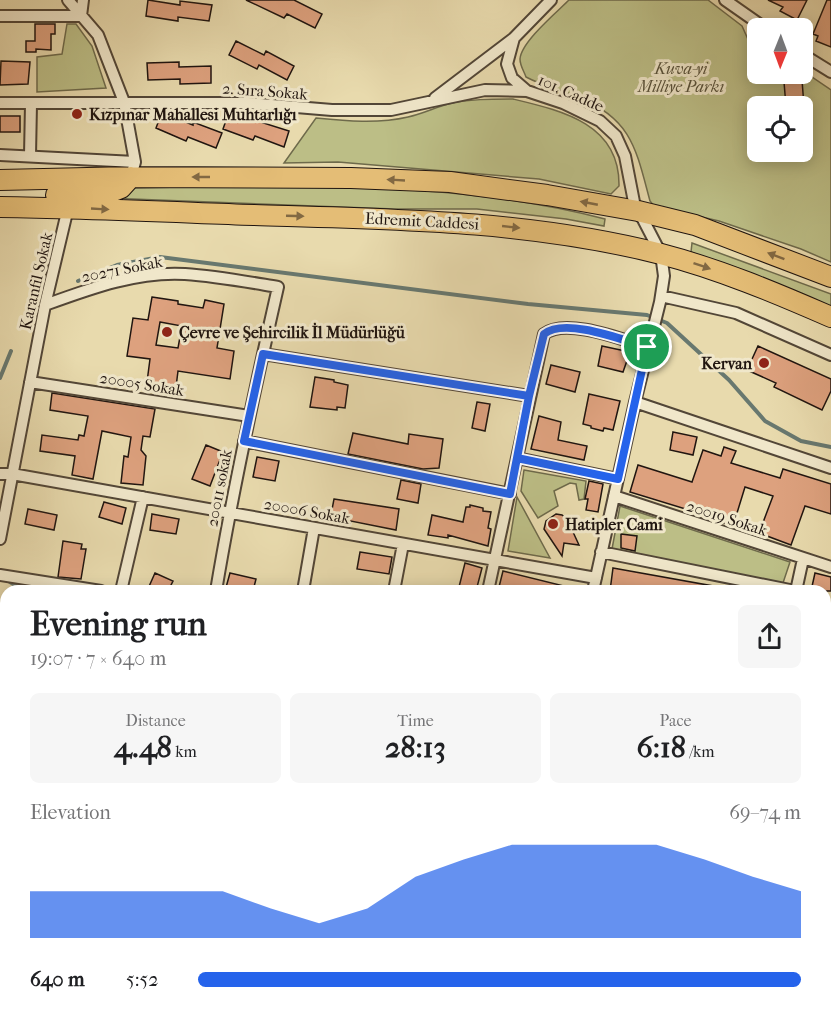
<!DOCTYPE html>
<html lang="en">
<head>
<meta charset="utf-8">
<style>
  body { margin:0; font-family:"IM FELL French Canon",serif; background:#f6f6f6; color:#202124; height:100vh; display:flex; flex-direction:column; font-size:22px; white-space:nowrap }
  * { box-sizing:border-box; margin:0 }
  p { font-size:20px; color:#757577 }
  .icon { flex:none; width:33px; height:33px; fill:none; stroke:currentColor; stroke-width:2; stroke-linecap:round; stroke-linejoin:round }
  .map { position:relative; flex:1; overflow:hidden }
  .drawer { position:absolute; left:0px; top:585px; width:831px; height:429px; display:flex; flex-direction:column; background:#fff; border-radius:18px 18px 0 0; box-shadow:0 3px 15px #0003 }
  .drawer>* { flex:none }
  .needle { width:39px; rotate:181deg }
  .buttons { position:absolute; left:747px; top:18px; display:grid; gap:12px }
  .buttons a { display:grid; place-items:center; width:66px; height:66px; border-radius:9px; background:#fff; box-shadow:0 3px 15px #0003; font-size:30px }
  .pin { position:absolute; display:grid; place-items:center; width:51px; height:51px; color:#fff; margin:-26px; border:3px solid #fff; border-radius:50%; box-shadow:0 2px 6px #0007 }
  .round { display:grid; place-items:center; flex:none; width:63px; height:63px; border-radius:9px; background:#f6f6f6 }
  .headline { display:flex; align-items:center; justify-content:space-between; height:102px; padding:0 30px }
  h1 { font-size:33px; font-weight:700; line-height:45px }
  .metrics { display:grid; grid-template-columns:repeat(3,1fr); gap:9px; height:102px; padding:6px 30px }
  .metrics div { display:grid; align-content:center; border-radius:9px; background:#f6f6f6; text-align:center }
  .metrics b { font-size:30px; font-weight:700 }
  .metrics small { font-size:16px; font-weight:400 }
  .metrics p { font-size:16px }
  .chart { height:168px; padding:12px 30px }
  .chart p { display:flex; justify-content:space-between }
  .chart svg { width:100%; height:108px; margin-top:6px; fill:#2563eb; opacity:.7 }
  ul { padding:0 30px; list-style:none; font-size:20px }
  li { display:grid; grid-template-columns:96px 72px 1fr; align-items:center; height:45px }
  li i { height:15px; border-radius:8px; background:#2563eb }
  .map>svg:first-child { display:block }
</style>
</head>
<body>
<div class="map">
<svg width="831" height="1014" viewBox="0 0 831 1014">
  <rect width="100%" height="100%" fill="#e8daad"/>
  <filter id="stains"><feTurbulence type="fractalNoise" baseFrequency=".00333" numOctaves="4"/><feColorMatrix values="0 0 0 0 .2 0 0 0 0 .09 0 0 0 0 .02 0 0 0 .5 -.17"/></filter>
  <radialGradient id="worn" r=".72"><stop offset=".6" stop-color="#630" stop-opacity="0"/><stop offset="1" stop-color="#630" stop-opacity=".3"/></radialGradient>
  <path fill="#bcbe86" stroke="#6e6a4b" stroke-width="1.5" fill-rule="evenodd" d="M569 0H708L742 26 751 46 757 50 758 74H802L803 71 831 90V262L801 249 719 221 654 206 650 201C636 149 632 119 578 97 561 90 543 86 526 77 524 71 520 66 520 59 521 42 557 12 569 0ZM758 106H802V152H758Z
    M67 24H76L92 46 106 88 37 92V57L62 54Z
    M513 99C563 111 620 124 619 186L611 194 539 179 338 162 284 163 316 118C346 121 378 124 408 117 422 114 434 108 448 104 469 99 491 99 513 99Z
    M230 186C356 186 482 187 605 219L604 226 566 219 477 209H395L106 198 135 188Z
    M692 243 831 294V310L691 252Z
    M524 470 586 481 584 499 579 500 576 484 570 483 554 491 558 506 538 518 521 491Z
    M517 497 550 558 508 551Z
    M620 506 790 562 783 583 612 549Z"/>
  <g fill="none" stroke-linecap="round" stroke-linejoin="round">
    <path stroke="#68786f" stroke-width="4" d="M78 281 117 265 160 257 528 304 647 315 667 323 729 380 765 421 801 441 831 447
      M0 378 11 351
      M10 582 25 591"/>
  </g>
  <path fill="#dda17e" stroke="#201510" stroke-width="1.5" fill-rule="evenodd" d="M148 0 180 5V1L212 5 209 21 178 17V21L146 16Z
    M246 0H294L322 14 315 28 287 14 284 18Z
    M768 0H807L797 20 780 11 783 7Z
    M827 0H831V47L816 41 818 36 813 34Z
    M35 24H55V34H51V50L36 49V52H26V41H35Z
    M236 41 264 55 266 51 294 66 287 80 259 65 257 69 229 55Z
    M1 61 30 62 28 84 0 85Z
    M179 62V67L211 66V83L180 84V79L148 80 147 63Z
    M802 80 804 106H786L784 82Z
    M162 112 193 125V122L222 133 216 148 188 137 186 141 156 128Z
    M229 112 289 131 284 147 255 136 253 140 223 129Z
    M0 116H20V132H0Z
    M152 297 178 301V304L203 308 205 300 224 304 217 348 234 351 230 379 178 371 176 387 171 386V388L150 385V383L147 382 150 359 127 356 133 318 148 320ZM160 322 182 326 178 348 156 345Z
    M602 346 630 352 623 372 598 366Z
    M758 346 831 379V391L822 410 774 387 776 383 747 370Z
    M551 365 580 372 575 392 546 384Z
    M315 377 334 380V382L348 385 345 408 337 407V410L310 407Z
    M52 393 155 409 150 437 143 436 141 450 146 456 143 485 121 483 124 456 128 457 131 437 102 431 93 479 72 475 75 456 40 451 42 435 78 440 79 435 84 436 88 416 50 410Z
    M589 394 620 401 613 430 604 428 603 431 591 428V426L583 424Z
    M477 402 490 404 485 431 472 428Z
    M539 416 561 422 558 440 587 446 584 460 531 449Z
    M673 432 697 437 693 455 670 450Z
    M353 433 408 444 409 434 443 439 439 468 423 469 348 454Z
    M206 445 223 452 210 486 192 479Z
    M724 447 736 451 731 463 780 478 783 469 831 484V514L805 506 791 545 759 533 773 496 745 487 733 526 714 520 715 518 630 492 638 465 692 482 703 450 721 456Z
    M257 457 279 461 275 481 253 477Z
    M401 480 421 484 418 503 397 499Z
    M589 481 603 484 598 512 586 510 588 499H585Z
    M334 499 399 509 396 530 351 521 350 524 330 520Z
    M104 502 126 508 122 524 99 517Z
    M470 505 483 508V511L491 512 488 528 491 529 488 546 448 535V538L428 535 432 515 463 522 466 507H470Z
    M28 509 57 515 54 530 25 524Z
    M152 514 179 519 176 534 150 530Z
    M556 514 562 515 567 519 579 545 564 543 562 556 544 529 546 521Z
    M621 534 637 536 635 551 621 548Z
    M63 541 82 544 81 549H86L81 579 58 577Z
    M360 552 392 557 389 574 357 569Z
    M465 563 482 568 476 591H458Z
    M613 568 713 586V591H610Z
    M503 571 568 587V591H498Z
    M155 573 173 581 168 591H147Z
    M230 573 256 579 253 591H225Z
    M815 573 831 577V591H811Z"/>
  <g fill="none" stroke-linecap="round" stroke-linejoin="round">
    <g stroke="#524637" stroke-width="14">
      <path id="street" d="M68 0 98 35 124 102 135 162 131 177
        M725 0 765 28
        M0 16H81L83 0
        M514 38 507 64 512 78 527 91 563 103 600 121 616 136 625 156 634 202 661 254 664 276 660 302 635 402 593 591
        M802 54 831 72
        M435 98 514 38 551 0
        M0 103H248L332 110H391L485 90 527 91
        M0 155 135 162
        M30 155 31 104
        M661 296 736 313 831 355
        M45 305C89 289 137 271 185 274 216 276 248 282 278 287 255 388 233 489 216 591
        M263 354 529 396
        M30 382 249 416
        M635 402 831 468
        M244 441 510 494
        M517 458 618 479
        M0 474H12L596 578
        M614 496 831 567
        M0 539 45 305 68 208
        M601 552 795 591
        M0 575 101 591
        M121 591 143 497
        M303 591 314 528
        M394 591 403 544
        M488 591 544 334C566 317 623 340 647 347
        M796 591 803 559
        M0 610 6 611
        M825 775 831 776
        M825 864 831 834
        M425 1008 435 1014
        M442 1008 503 1012
        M510 1008 512 1014
        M584 1008 588 1014
        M393 1014 394 1008
        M648 1014 649 1008
        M757 1014 758 1008"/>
    </g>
    <g stroke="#201510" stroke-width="18">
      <path id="secondary" d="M0 760 6 761
        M825 888 831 889
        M0 975 6 976
        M218 1008 251 1014"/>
    </g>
    <g stroke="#201510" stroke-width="22">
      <path id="highway" d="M0 180 131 177 351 178 450 182 547 195 638 211 695 225 831 277
        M56 195 106 194 121 188 131 177
        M0 207C85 208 170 212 254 215 391 219 527 220 661 254 719 269 776 293 831 317"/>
    </g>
    <use href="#street" stroke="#f0e7ca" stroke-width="10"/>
    <use href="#secondary" stroke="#f0e7ca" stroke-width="15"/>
    <use href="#highway" stroke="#e4bd76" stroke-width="20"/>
  </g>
  <defs><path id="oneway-solid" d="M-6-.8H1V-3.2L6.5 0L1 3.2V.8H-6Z" transform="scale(1.5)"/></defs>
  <g fill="#826943">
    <use href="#oneway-solid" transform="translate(201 177) rotate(-180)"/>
    <use href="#oneway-solid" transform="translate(396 180) rotate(-177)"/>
    <use href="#oneway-solid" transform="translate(589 203) rotate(-169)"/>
    <use href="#oneway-solid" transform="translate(100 209) rotate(3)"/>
    <use href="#oneway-solid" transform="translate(295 216) rotate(2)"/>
    <use href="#oneway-solid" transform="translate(511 227) rotate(6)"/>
    <use href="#oneway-solid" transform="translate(776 256) rotate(-159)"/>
    <use href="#oneway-solid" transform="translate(702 266) rotate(19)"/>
  </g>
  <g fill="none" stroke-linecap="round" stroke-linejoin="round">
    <g stroke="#fff" stroke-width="12">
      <path id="route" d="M647 347C623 340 565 317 544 334L529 396 510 494 244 441 263 354 529 396 517 458 618 479 647 347"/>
    </g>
    <use href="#route" stroke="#2563eb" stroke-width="8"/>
  </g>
  <g fill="#8f2418" stroke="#f0e7ca" stroke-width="2">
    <circle cx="77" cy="114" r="6"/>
    <circle cx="167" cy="332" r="6"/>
    <circle cx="764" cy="363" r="6"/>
    <circle cx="553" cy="524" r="6"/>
  </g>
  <g text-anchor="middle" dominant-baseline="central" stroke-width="6" stroke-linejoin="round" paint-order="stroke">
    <g font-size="16" font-style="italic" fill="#575039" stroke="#f0e7ca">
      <text x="681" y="68">Kuva-yi<tspan x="681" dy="18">Milliye Parkı</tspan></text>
    </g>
    <g font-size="16" fill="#201510" stroke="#f0e7ca">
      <text transform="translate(265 91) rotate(4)">2. Sıra Sokak</text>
      <text transform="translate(571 93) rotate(24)">101. Cadde</text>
      <text transform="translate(422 221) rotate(3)">Edremit Caddesi</text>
      <text transform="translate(122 269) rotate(-11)">20271 Sokak</text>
      <text transform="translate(36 281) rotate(-77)">Karanfil Sokak</text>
      <text transform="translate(142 384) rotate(9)">20005 Sokak</text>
      <text transform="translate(219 488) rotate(-79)">20011 sokak</text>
      <text transform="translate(307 511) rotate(10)">20006 Sokak</text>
      <text transform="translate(727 518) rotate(18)">20019 Sokak</text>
    </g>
    <g font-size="16" font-weight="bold" fill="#201510" stroke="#f0e7ca" text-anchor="start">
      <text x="89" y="114">Kızpınar Mahallesi Muhtarlığı</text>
      <text x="179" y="332">Çevre ve Şehircilik İl Müdürlüğü</text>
      <text x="752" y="363" text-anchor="end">Kervan</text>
      <text x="565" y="524">Hatipler Cami</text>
    </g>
  </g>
  <rect width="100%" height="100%" filter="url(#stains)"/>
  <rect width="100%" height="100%" fill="url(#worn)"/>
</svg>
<div class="buttons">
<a><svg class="needle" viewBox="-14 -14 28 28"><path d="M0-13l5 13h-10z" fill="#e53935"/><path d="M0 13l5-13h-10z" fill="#757577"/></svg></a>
<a><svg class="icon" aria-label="locate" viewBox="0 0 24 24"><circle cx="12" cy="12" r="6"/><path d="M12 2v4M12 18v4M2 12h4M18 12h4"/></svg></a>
</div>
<div class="pin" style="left:647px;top:347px;background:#1e9e55"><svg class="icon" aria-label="arrive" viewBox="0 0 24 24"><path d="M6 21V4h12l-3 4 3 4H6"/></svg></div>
<section class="drawer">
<div class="headline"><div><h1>Evening run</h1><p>19:07 · 7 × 640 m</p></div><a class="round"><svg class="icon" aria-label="share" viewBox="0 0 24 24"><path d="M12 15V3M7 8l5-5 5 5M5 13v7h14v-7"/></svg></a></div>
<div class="metrics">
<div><p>Distance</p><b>4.48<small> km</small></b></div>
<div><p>Time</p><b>28:13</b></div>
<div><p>Pace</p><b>6:18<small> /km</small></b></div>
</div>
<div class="chart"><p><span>Elevation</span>69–74 m</p>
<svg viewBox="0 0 160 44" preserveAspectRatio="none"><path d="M0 44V25L10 25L20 25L30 25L40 25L50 32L60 38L70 32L80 19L90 12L100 6L110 6L120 6L130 6L140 12L150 19L160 25V44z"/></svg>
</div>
<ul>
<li><b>640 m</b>5:52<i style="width:100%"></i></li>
</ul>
</section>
</div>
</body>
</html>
